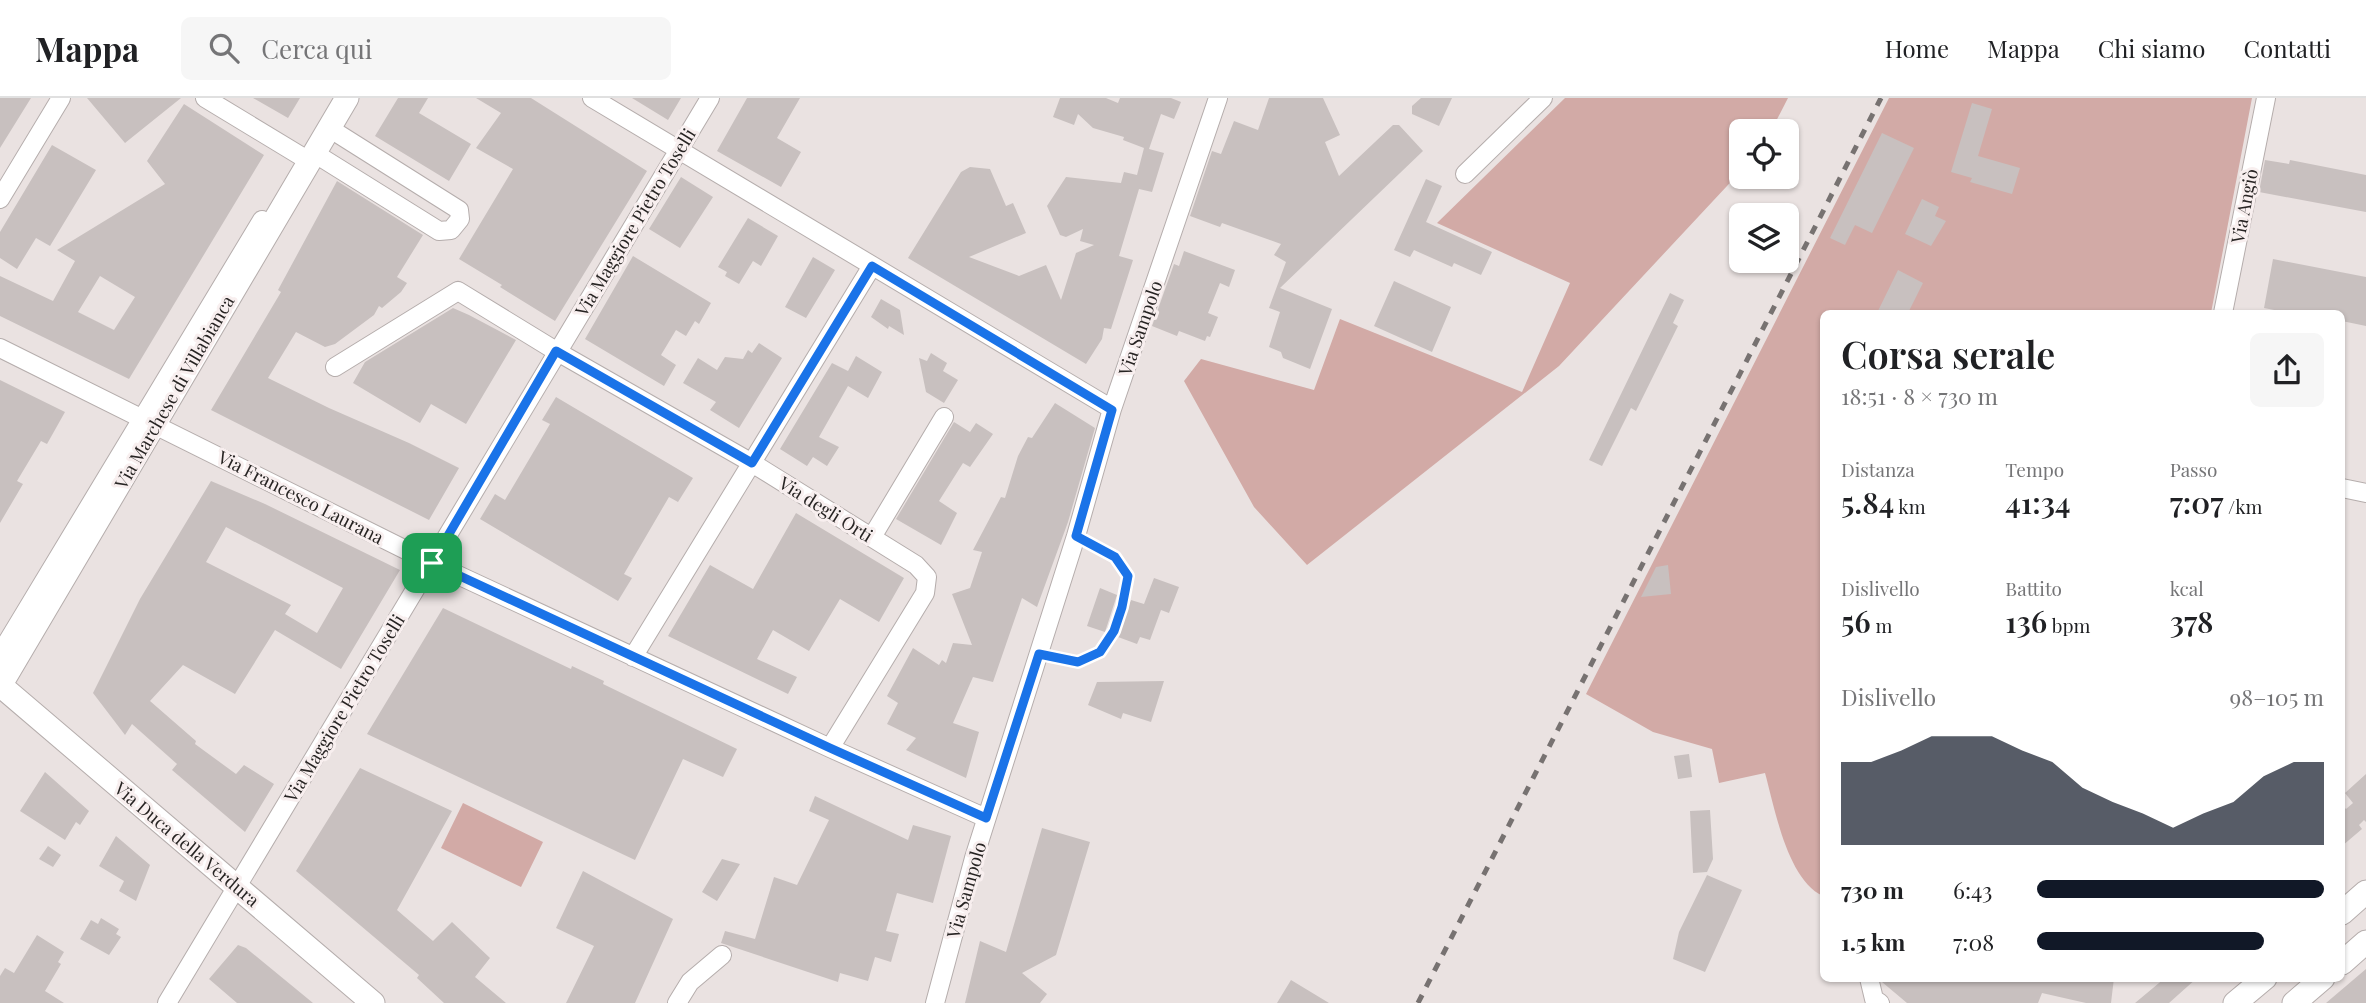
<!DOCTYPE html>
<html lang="it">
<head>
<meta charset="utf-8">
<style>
  body { margin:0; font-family:"Playfair Display",serif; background:#f6f6f6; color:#202124; height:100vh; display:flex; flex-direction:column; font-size:26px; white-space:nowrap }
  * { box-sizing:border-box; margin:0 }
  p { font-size:23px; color:#757577 }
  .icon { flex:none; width:38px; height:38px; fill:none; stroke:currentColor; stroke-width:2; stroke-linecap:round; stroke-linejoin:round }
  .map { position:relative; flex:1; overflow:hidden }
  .panel { position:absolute; left:1820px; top:212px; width:525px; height:672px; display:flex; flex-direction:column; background:#fff; border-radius:10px; box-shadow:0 2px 5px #0004 }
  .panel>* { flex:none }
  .controls { position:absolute; left:1729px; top:21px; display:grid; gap:14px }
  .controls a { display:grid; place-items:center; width:70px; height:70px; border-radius:10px; background:#fff; box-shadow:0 2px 5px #0004; font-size:35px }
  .pin { position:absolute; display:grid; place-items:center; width:60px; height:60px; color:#fff; margin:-30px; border-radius:14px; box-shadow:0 4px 10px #0006 }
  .round { display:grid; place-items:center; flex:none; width:74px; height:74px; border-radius:10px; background:#f6f6f6 }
  .overview { display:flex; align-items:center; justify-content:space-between; height:119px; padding:0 21px }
  h1 { font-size:38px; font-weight:600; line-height:52px }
  .stats { display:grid; grid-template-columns:repeat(3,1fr); gap:10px; height:119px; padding:7px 21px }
  .stats div { display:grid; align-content:center }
  .stats b { font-size:30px; font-weight:600 }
  .stats small { font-size:19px; font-weight:400 }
  .stats p { font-size:19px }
  .chart { height:196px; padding:14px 21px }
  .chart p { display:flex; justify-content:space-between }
  .chart svg { width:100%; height:126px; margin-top:7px; fill:#111827; opacity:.7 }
  ul { padding:0 21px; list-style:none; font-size:23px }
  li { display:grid; grid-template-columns:112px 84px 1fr; align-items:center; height:52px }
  li i { height:18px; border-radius:9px; background:#111827 }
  header { display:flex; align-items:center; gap:42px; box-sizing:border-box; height:98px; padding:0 35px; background:#fff; border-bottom:2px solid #e0e0e0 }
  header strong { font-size:33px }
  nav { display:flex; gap:38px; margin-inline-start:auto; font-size:24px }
  .search { width:490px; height:63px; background:#f6f6f6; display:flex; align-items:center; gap:18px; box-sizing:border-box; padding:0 24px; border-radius:10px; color:#757577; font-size:26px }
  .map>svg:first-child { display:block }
</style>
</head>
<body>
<header>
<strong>Mappa</strong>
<div class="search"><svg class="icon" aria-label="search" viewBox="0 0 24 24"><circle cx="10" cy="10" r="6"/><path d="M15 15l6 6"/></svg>Cerca qui</div>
<nav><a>Home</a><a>Mappa</a><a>Chi siamo</a><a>Contatti</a></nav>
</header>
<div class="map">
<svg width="2366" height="905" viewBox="0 0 2366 905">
  <rect width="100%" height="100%" fill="#eae2e1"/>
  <path fill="#d2aaa6" d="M1565 0H1788L1771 33H1741V73L1559 268 1307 467 1254 409 1184 283 1201 261 1314 292 1340 221 1522 294 1570 185 1437 125Z
    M1889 0H2252L2211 215H1824L1823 798C1787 781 1775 711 1765 675L1719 685 1712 651 1653 634 1586 596Z
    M463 705 543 744 521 789 441 750Z"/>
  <path fill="#c8c0bf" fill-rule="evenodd" d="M0 0H31L0 50Z
    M87 0H181L125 45Z
    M253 0H300L288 20Z
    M398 0H428L419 15 471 46 449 83 375 38Z
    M476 0H531L647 73 555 223 500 189 502 187 459 161 513 71 476 50 501 15Z
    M632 0H681L668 22Z
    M747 0H800L777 40 801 54 781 89 717 53Z
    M1060 0H1106L1118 5 1120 0H1171L1181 4 1174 21 1161 16 1149 51 1164 55 1152 94 1139 91 1119 158 1133 162 1111 231 1104 230 1102 241 1086 266 908 160 961 74 970 69 990 71 1006 108 1013 105 1026 135 969 159 1019 178 1046 167 1061 202 1076 155 1094 147 1080 143 1083 131 1066 139 1060 137 1047 108 1066 79 1121 85 1124 74 1137 77 1144 50 1123 42 1124 39 1093 30 1078 16 1074 27 1053 19Z
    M1269 0H1323L1340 37 1325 44 1339 78 1393 27H1399L1423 53 1280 190 1332 211 1310 271 1283 260 1281 254 1269 249 1280 214 1269 210 1286 164 1274 157 1281 146 1222 125 1220 129 1190 118 1212 53 1221 56 1234 23 1258 32Z
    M1421 0H1452L1439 28 1412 16V8Z
    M1972 5 1992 11 1978 58 2020 70 2012 96 1970 84 1972 80 1951 74Z
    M184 6 264 57 129 281 0 218V178L53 203 75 163 57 152 165 86 147 63ZM100 178 135 199 114 232 78 214Z
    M1882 35 1914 50 1872 135 1855 127 1845 147 1830 140Z
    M52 47 96 72 50 148 36 140 17 171 0 160V134Z
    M2265 62 2289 66 2290 62 2366 77V114L2259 94Z
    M681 79 713 99 680 150 649 131Z
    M1426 81 1442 88 1426 124 1492 154 1481 177 1454 165 1452 169 1414 152 1410 159 1394 152Z
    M337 83 423 137 397 179 407 185 401 194 382 210 379 208 374 217 335 246 325 249 296 234 268 280 329 310 409 345 459 370 429 422 211 312 281 194 278 192Z
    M1922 101 1939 109 1935 118 1946 123 1931 148 1905 136Z
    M748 120 778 138 761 168 753 163 739 186 725 178 727 174 718 169Z
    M1184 153 1235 172 1229 189 1220 185 1208 215 1218 219 1210 239 1207 238 1205 243 1179 233 1177 238 1152 228 1174 166 1179 168Z
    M633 158 711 205 699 226 695 223 686 238 676 232 661 257 676 267 664 288 585 241Z
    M813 159 835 172 806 220 785 209Z
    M2273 161 2366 179V228L2342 223V215H2289L2264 210Z
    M1898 172 1923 185 1908 215H1877Z
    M1394 183 1451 209 1432 254 1374 228Z
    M1670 195 1684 202 1673 225 1678 228 1636 313 1631 310 1602 368 1589 362Z
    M881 201 900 212 904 237 889 228 888 231 871 219Z
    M453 210 469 217 516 242 466 326 431 306 420 325 353 285 365 264Z
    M759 245 782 260 739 330 710 312 716 304 683 285 698 260 717 272 725 259 743 261 748 252 752 255Z
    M931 255 947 265 943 273 958 282 944 305 926 294 919 260 927 263Z
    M856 258 882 274 868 300 848 288 819 339 839 349 827 368 813 359 807 368 780 351 832 265 848 273Z
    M0 282 65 314 47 346 41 343 17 383 23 386 0 425Z
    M556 299 693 380 678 404 669 399 624 476 632 480 618 503 480 421 495 396 505 402 550 326 542 322Z
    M1055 305 1095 330 1068 424 1037 509 1022 500 993 584 973 579 953 625 979 634 966 680 906 652 916 640 887 626 898 605 887 598 913 550 939 567 942 562 946 565 953 545 972 547 952 496 970 490 982 454 973 452 1001 399 1005 400 1018 358 1028 339 1032 340Z
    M954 324 970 334 976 325 993 336 970 369 963 365 939 403 957 415 941 447 896 421Z
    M211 383 265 406 400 472 341 571 275 532 235 596 183 567 150 603 196 643 195 646 236 676 244 667 274 686 245 734 172 672 177 666 132 626 125 637 93 595 140 501ZM226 429 343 490 317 535 285 516 291 507 206 464Z
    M796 415 904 480 879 524 840 501 809 553 773 532 757 561 797 579 788 596 668 538 710 467 753 491Z
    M1668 467 1671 496 1641 499 1656 469Z
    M1154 480 1179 489 1169 515 1161 512 1150 542 1140 539 1137 546 1118 539 1131 502 1144 506Z
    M1100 490 1117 497 1105 534 1087 528Z
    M443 510 571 571 572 568 604 583 603 586 737 651 723 679 683 661 635 762 367 636Z
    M1164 583 1151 624 1123 615 1121 621 1088 607 1097 584Z
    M1689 656 1692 679 1678 681 1674 658Z
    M360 670 452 713 397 812 433 843 452 824 490 860 475 879 506 905H444L417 880 419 877 296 773Z
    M45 674 89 713 80 727 76 724 65 742 20 713Z
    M2366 676V724L2364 722 2359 727 2362 731 2342 748V707L2346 711 2353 705 2345 695Z
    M815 698 908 742 913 727 951 738 933 805 897 795 886 833 899 836 891 864 875 859 868 883 840 875 838 884 721 845 725 833 755 841 774 779 797 787 829 722 809 713Z
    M1710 712 1713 761 1707 774 1693 775 1690 713Z
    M1042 730 1090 744 1056 857 1022 875 1047 896 1040 905H965L980 843 1006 854Z
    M116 738 150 767 136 803 119 793 124 783 99 768Z
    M48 748 61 757 53 769 39 761Z
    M722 761 740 766 717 803 702 794Z
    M583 773 673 821 635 905H566L594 848 556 830Z
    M1707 777 1742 792 1705 874 1673 861 1679 834Z
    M101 820 119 831 116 836 121 839 109 857 80 841 91 822 98 826Z
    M37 837 64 854 58 864 61 866 45 893 64 905H0V878L5 870 14 875Z
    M238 847 246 850 313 905H237L209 881Z
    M2366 871V905H2326Z
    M1881 880H2114L2111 905H2086L2042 895 2038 905H1907L1882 884Z
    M2165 880H2197L2169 905H2135Z
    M1291 882 1329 905H1277Z"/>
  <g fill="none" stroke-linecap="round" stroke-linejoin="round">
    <g stroke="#b5adac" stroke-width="11">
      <path id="service" d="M1039 556 1078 564 1100 554 1114 533 1122 509 1128 478 1115 459 1076 438"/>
    </g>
    <g stroke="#b5adac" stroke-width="20">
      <path id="minor" d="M205 0 309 63
        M592 0 1112 311
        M314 55 439 133 451 132 460 121 459 112 329 30
        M1465 76 1543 0
        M0 101 61 0
        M2223 215 2266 0
        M0 250 432 465 830 650 986 720
        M335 269 458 193 556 253 752 365 916 467 927 479 925 495 830 650
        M2342 390 2366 395
        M872 439 944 319
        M0 556 262 122
        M633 559 872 168
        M1869 880 1874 901 1880 905
        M167 905 710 0
        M677 905 690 884 722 857
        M935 905 974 760 1076 438 1112 311 1218 0"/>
    </g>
    <g stroke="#b5adac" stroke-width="25">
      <path id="tertiary" d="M0 587 373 905
        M0 588 347 0
        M2342 815 2366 794
        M2342 865 2366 844
        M2235 905 2265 880
        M2294 905 2323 880"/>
    </g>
    <use href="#service" stroke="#fff" stroke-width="9"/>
    <use href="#minor" stroke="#fff" stroke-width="18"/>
    <use href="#tertiary" stroke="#fff" stroke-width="23"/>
    <path stroke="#777271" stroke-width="5" stroke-dasharray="9 9" stroke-linecap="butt" d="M1418 905 1881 0"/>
  </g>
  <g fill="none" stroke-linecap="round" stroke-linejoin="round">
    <g stroke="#fff" stroke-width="14">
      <path id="route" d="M872 168 1112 312 1076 438 1115 459 1128 478 1122 509 1114 533 1100 554 1078 564 1039 556 986 720 830 650 432 465 556 253 752 365Z"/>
    </g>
    <use href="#route" stroke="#1a73e8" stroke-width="9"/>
  </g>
  <g text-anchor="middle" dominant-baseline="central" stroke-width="6" stroke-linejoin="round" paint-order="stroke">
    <g font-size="18" fill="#272423" stroke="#f8efef">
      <text transform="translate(2244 108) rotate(-79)">Via Angiò</text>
      <text transform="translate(635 124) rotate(-59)">Via Maggiore Pietro Toselli</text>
      <text transform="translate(1140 230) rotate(-71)">Via Sampolo</text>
      <text transform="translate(174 294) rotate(-60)">Via Marchese di Villabianca</text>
      <text transform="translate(301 399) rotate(27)">Via Francesco Laurana</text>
      <text transform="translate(826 411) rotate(32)">Via degli Orti</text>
      <text transform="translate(344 610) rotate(-59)">Via Maggiore Pietro Toselli</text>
      <text transform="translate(187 746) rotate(40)">Via Duca della Verdura</text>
      <text transform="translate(966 792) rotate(-74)">Via Sampolo</text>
    </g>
  </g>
</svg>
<div class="controls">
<a><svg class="icon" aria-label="locate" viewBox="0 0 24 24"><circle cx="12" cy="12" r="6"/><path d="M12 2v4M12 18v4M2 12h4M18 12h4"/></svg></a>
<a><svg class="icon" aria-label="layers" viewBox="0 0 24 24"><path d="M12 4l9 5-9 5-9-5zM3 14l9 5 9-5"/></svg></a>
</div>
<div class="pin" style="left:432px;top:465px;background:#1e9e55"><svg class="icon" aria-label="arrive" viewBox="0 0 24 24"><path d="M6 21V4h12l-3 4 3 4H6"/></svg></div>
<section class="panel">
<div class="overview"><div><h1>Corsa serale</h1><p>18:51 · 8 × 730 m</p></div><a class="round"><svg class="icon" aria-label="share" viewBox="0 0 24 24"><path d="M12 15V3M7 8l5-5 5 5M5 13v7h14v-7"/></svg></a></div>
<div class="stats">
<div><p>Distanza</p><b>5.84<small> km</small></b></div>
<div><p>Tempo</p><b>41:34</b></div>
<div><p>Passo</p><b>7:07<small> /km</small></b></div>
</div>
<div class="stats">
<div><p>Dislivello</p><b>56<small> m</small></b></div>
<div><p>Battito</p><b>136<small> bpm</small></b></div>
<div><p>kcal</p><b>378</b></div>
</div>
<div class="chart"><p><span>Dislivello</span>98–105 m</p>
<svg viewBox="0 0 160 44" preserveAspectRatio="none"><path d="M0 44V15L10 15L20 11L30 6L40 6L50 6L60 11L70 15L80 24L90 29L100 33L110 38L120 33L130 29L140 20L150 15L160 15V44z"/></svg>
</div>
<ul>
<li><b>730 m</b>6:43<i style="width:100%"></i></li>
<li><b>1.5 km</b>7:08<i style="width:79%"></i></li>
</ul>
</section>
</div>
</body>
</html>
